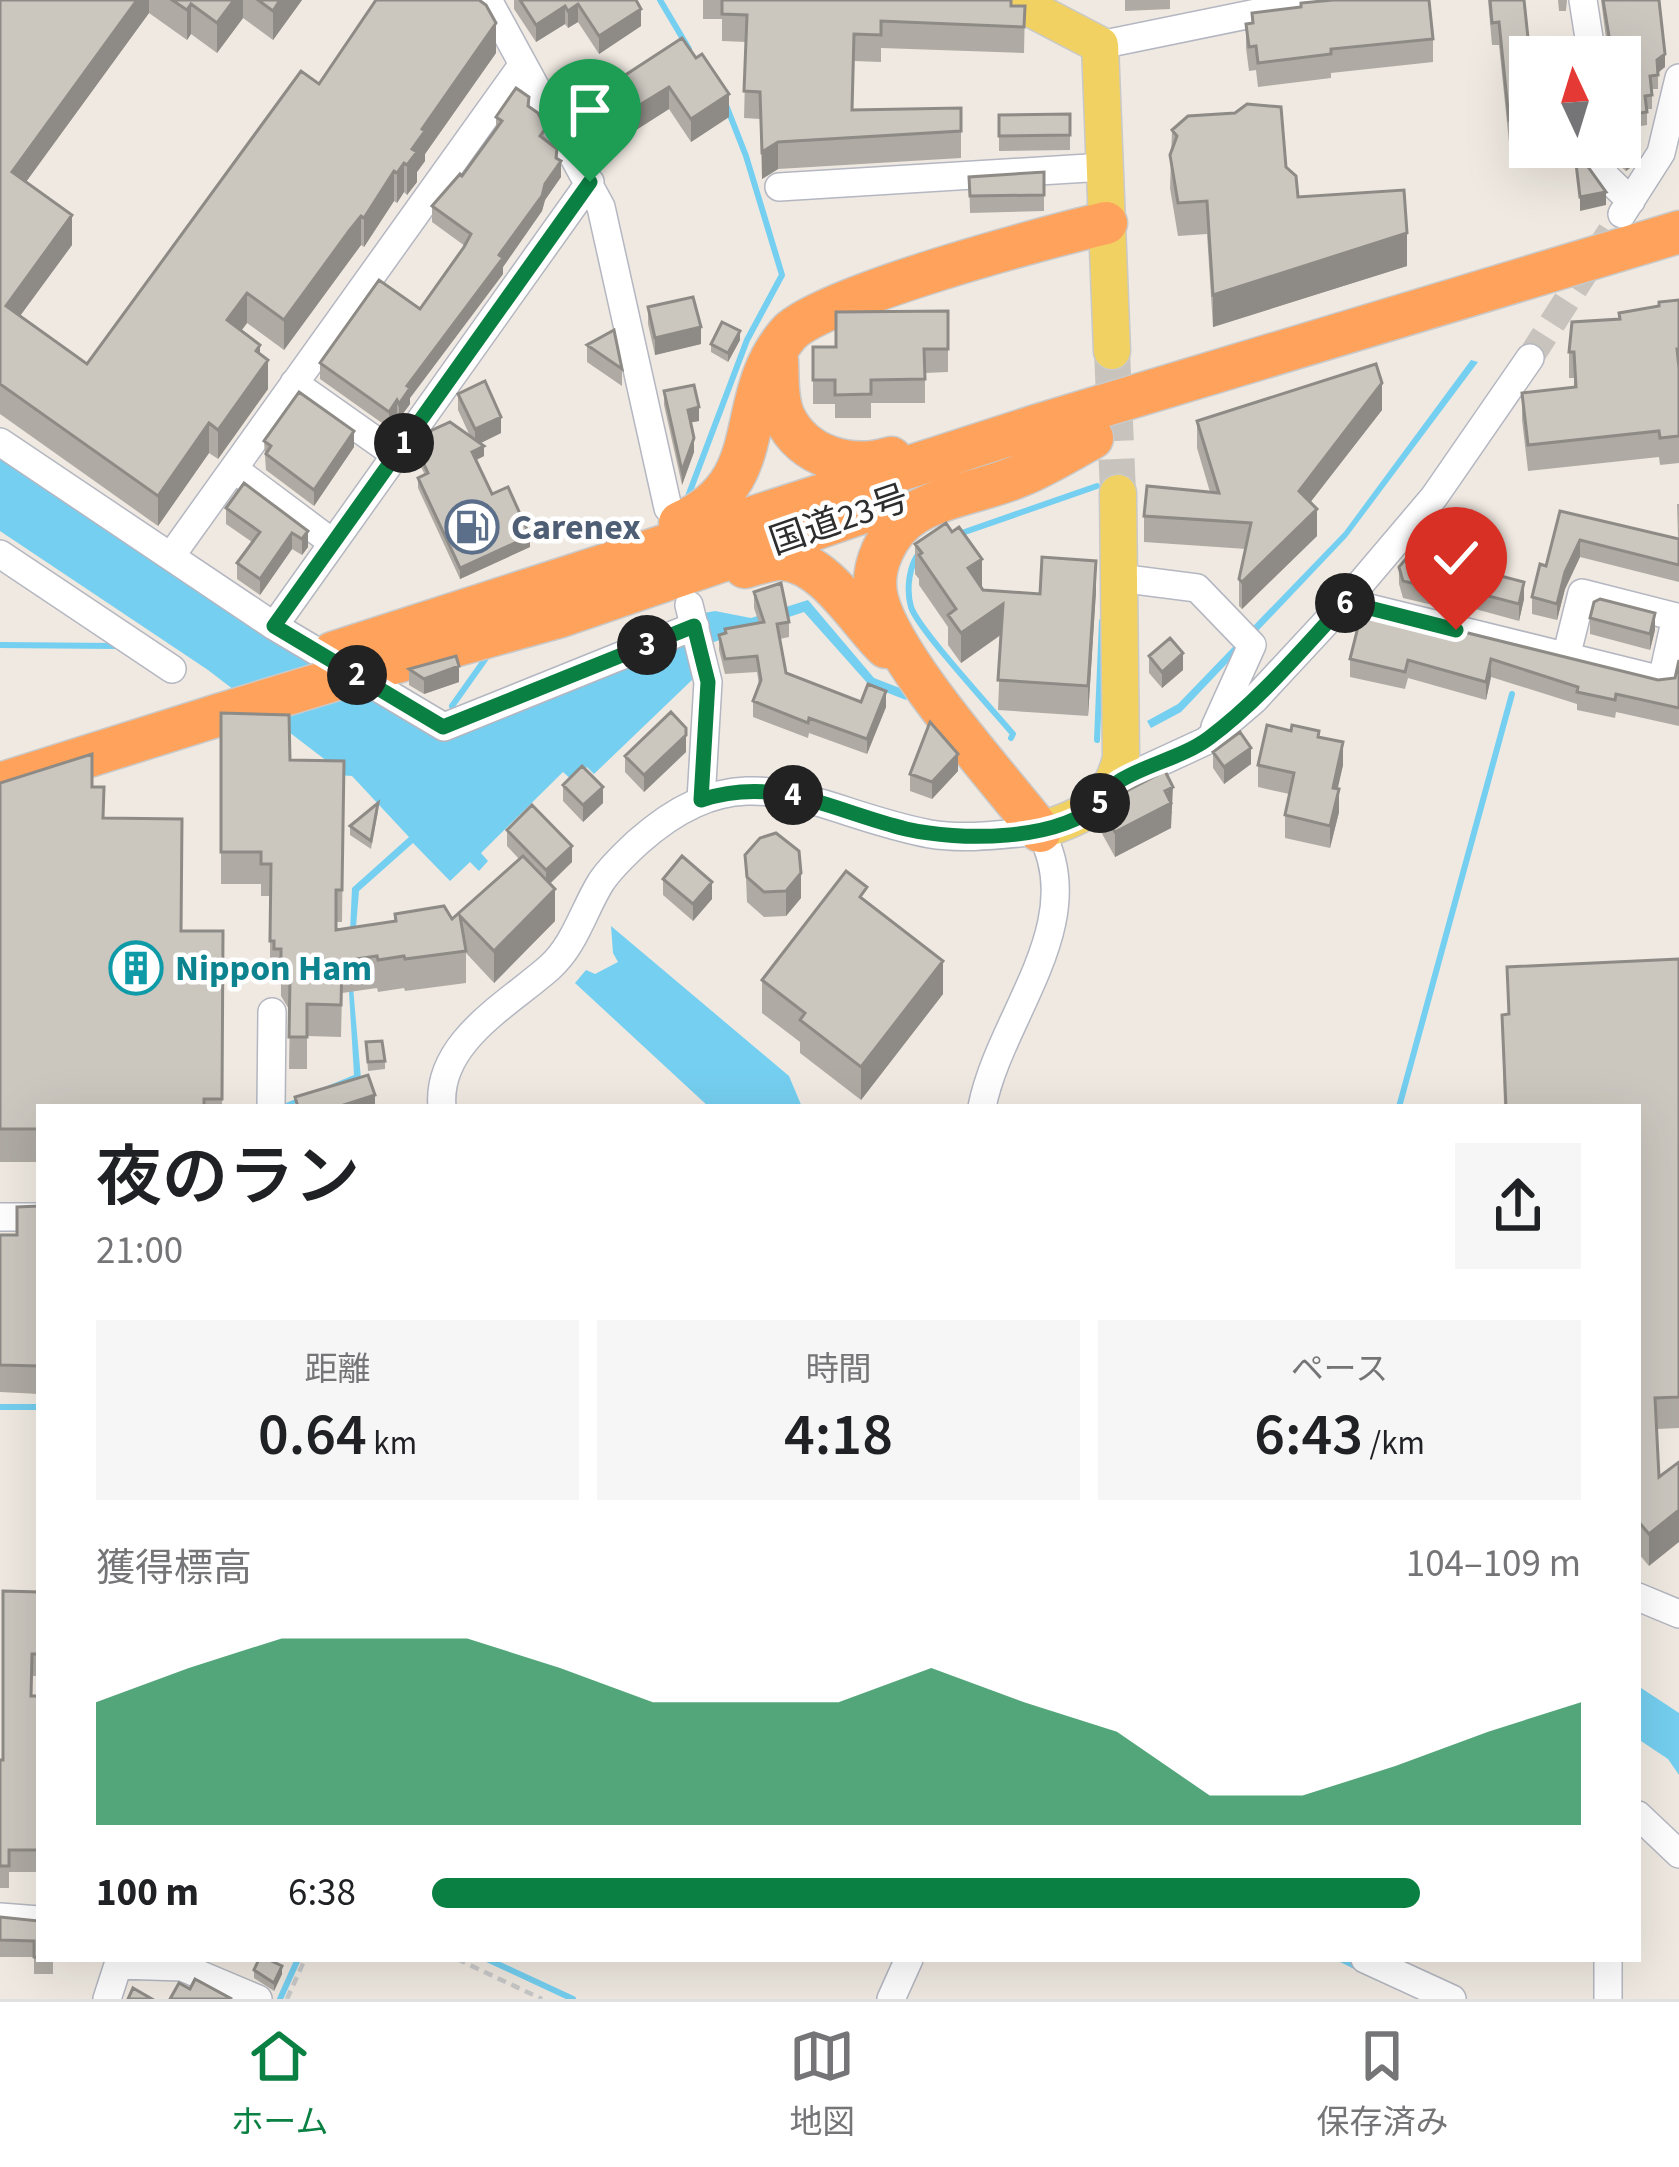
<!DOCTYPE html>
<html lang="ja">
<head>
<meta charset="utf-8">
<style>
  body { margin:0; font-family:"Source Sans 3","Noto Sans JP",sans-serif; background:#f6f6f6; color:#202124; height:100vh; display:flex; flex-direction:column; font-size:45px; white-space:nowrap }
  * { box-sizing:border-box; margin:0 }
  p { font-size:39px; color:#757577 }
  .icon { flex:none; width:66px; height:66px; fill:none; stroke:currentColor; stroke-width:2; stroke-linecap:round; stroke-linejoin:round }
  .map { position:relative; flex:1; overflow:hidden }
  .panel { position:absolute; left:36px; top:1104px; width:1605px; height:858px; display:flex; flex-direction:column; background:#fff; border-radius:0px; box-shadow:0 12px 48px #0002 }
  .panel>* { flex:none }
  .needle { width:78px; rotate:356deg }
  .controls { position:absolute; left:1509px; top:36px; display:grid; gap:24px }
  .controls a { display:grid; place-items:center; width:132px; height:132px; border-radius:0px; background:#fff; box-shadow:0 12px 48px #0002; font-size:60px }
  .pin { position:absolute; display:grid; place-items:center; width:102px; height:102px; color:#fff; margin:-123px -51px; border-radius:50% 50% 50% 0; rotate:-45deg; box-shadow:0 0 12px #0007 }
  .pin .icon { rotate:45deg }
  .km { position:absolute; width:60px; height:60px; margin:-30px; border-radius:50%; background:#222; color:#fff; font-size:33px; line-height:60px; text-align:center }
  .round { display:grid; place-items:center; flex:none; width:126px; height:126px; border-radius:0px; background:#f6f6f6 }
  .head { display:flex; align-items:center; justify-content:space-between; height:204px; padding:0 60px }
  h1 { font-size:66px; font-weight:600; line-height:90px }
  .stats { display:grid; grid-template-columns:repeat(3,1fr); gap:18px; height:204px; padding:12px 60px }
  .stats div { display:grid; align-content:center; border-radius:0px; background:#f6f6f6; text-align:center }
  .stats b { font-size:60px; font-weight:600 }
  .stats small { font-size:33px; font-weight:400 }
  .stats p { font-size:33px }
  .chart { height:336px; padding:24px 60px }
  .chart p { display:flex; justify-content:space-between }
  .chart svg { width:100%; height:216px; margin-top:12px; fill:#0b8043; opacity:.7 }
  ul { padding:0 60px; list-style:none; font-size:39px }
  li { display:grid; grid-template-columns:192px 144px 1fr; align-items:center; height:90px }
  li i { height:30px; border-radius:15px; background:#0b8043 }
  .menu { display:flex; justify-content:space-around; align-items:center; height:168px; border-top:3px solid #e0e0e0; background:#fff; font-size:33px; color:#757577 }
  .menu a { display:grid; justify-items:center; gap:6px }
  .menu .on { color:#0b8043 }
  .map>svg:first-child { display:block }
</style>
</head>
<body>
<div class="map">
<svg width="1679" height="1999" viewBox="0 0 1679 1999">
  <rect width="100%" height="100%" fill="#efe9e1"/>
  <path fill="#75cff0" d="M1471 360 1478 362 1347 537 1181 712 1151 728 1147 721 1178 704 1344 532Z
    M0 454 286 645 445 741 705 633 704 613 715 611 751 618 808 600 874 678 910 692 906 700 870 686 804 612 690 650 692 680 594 774 587 767 573 781 563 772 481 853 488 861 479 871 470 862 450 881 413 843 359 891 352 975 361 1079 286 1107V1103L354 1075 348 975 352 888 409 837 352 776 337 775 336 768 208 670 0 531Z
    M611 926 789 1076 802 1107H709L575 983 586 970 595 974 618 962 613 953Z
    M1638 1686 1679 1713V1775L1668 1759 1638 1739Z"/>
  <g fill="none" stroke-linecap="round" stroke-linejoin="round">
    <path stroke="#75cff0" stroke-width="6" d="M660 0 689 49
      M687 499 747 340 782 275 746 156 726 105
      M959 534 1097 486
      M920 552C909 565 906 589 911 607 918 629 993 710 1013 734L1011 738
      M0 645 116 646
      M452 706 486 658
      M1097 740 1102 621
      M1399 1107 1512 694
      M0 1407H39
      M487 1959 573 1999
      M1341 1959 1359 1968
      M280 1999 298 1959"/>
    <path stroke="#c8c4bd" stroke-width="27" stroke-dasharray="27 14" stroke-linecap="butt" d="M1530 358 1622 214"/>
    <path stroke="#c8c4bd" stroke-width="36" stroke-dasharray="36 18" stroke-linecap="butt" d="M1112 351 1118 493"/>
    <g stroke="#b4b7c1" stroke-width="30">
      <path id="minor" d="M488 0 601 207 668 508
        M1583 0 1592 57
        M1100 45 1320 0
        M1601 147 1604 175 1631 201
        M779 187 1104 167
        M1622 214 1661 153 1679 78
        M294 383 396 455
        M0 442 274 626 444 727 695 626
        M234 469 333 543
        M0 554 172 669
        M171 556 523 64
        M1119 578 1197 588 1252 645 1215 727
        M1345 602 1662 680 1676 617 1582 593 1566 657
        M689 605 708 682 701 800
        M274 626 590 182
        M1115 783 1206 741 1254 700 1345 602 1434 497 1530 358
        M271 1107 272 1012
        M442 1107C436 1043 507 1005 549 968 575 945 583 911 601 882 611 867 625 854 638 842 747 745 813 812 930 834 966 840 1004 834 1040 831 1091 923 1000 1016 982 1107
        M0 1217H39
        M1638 1597 1679 1614
        M1638 1815 1679 1854
        M0 1917 39 1920
        M1365 1959 1452 1999
        M1608 1959V1999
        M119 1965 182 1967 258 1999
        M107 1999 120 1959
        M891 1999 909 1959"/>
    </g>
    <g stroke="#c9c9c9" stroke-width="39">
      <path id="major" d="M1014 0 1100 45 1112 351
        M1040 831C1084 815 1109 807 1121 758L1118 493"/>
    </g>
    <g stroke="#c9c9c9" stroke-width="45">
      <path id="highway" d="M777 360C778 378 776 400 784 417 804 458 851 470 891 458
        M680 523C774 481 731 401 788 334 818 298 1050 236 1106 223
        M745 567C756 564 772 558 783 559 826 563 858 620 886 647
        M333 653 1036 426 1679 232
        M375 668 561 616 887 504
        M0 784 219 715
        M1040 831C998 777 892 660 877 599 869 568 887 530 915 513 945 495 986 490 1019 476 1044 466 1068 451 1092 438"/>
    </g>
    <path stroke="#c9c9c9" stroke-width="4.5" stroke-dasharray="9 6" stroke-linecap="butt" d="M457 1959 542 1999
      M287 1999 305 1959"/>
    <use href="#minor" stroke="#fff" stroke-width="27"/>
    <use href="#major" stroke="#f2d163" stroke-width="36"/>
    <use href="#highway" stroke="#ffa35c" stroke-width="42"/>
    <g stroke="#c9c9c9" stroke-width="45" stroke-linecap="butt">
      <path id="highway-bridge" d="M219 715 360 672"/>
    </g>
    <use href="#highway-bridge" stroke="#ffa35c" stroke-width="42"/>
  </g>
  <path fill="#afaba4" d="M0 0H302L273 40 243 18 217 53 191 34 187 40 149 13 26 182 72 245 20 316 87 364 319 84 496 53 425 154V161L417 172V182L407 195 404 192 397 203 394 201 364 247 361 245 349 261 284 350 247 323 241 331 260 354 268 389 218 459 209 453 158 526 0 414Z
    M514 0H636L641 26 599 54 578 22 568 28 565 24 536 42 514 9Z
    M703 0H1011V6H1025L1024 53 881 48V62L854 61 853 109 961 108V158L778 169 762 179 760 119 744 118 746 42 722 41V19H703Z
    M1125 0H1170V9L1125 11Z
    M1488 0H1524L1530 57V140L1509 142 1499 45H1492Z
    M1558 0H1567L1566 11H1559Z
    M1601 0H1659L1665 67 1658 73V89H1652V109H1647V125L1635 127 1636 153 1630 154V168L1626 171 1621 167 1617 147H1620Z
    M1252 13 1433 39V62L1331 73V78L1258 87 1256 70 1249 71 1246 48V24H1252Z
    M682 38 729 117 691 142 669 109 625 137 607 110V87Z
    M529 107 557 158 561 177 545 200 542 211 503 267V274L410 398V404L399 419 397 416 389 428 320 379V363L420 309 465 246 432 222V206L462 176 496 130V117Z
    M1070 114V150L999 151V115Z
    M1172 130 1286 167 1298 197 1407 266 1213 327 1207 234 1178 236 1170 188Z
    M1044 172V211L970 213 969 177Z
    M1679 300V463L1660 465 1659 457 1528 471 1522 420V393L1574 388V378H1569V352L1619 319Z
    M648 307 701 344 655 355 648 324Z
    M948 311V372L925 373V403H871V418H835V404H813V347H836Z
    M740 340 728 362 711 352V344Z
    M587 345 622 369V386L587 362Z
    M664 391 699 421 691 422 694 452 682 485 664 405Z
    M458 394 501 433 480 443 484 456 476 460 492 494 530 547 460 579 418 488V478L425 475 416 457V447L470 436 458 410Z
    M1382 410 1310 502 1317 536 1242 609 1239 606V579L1246 549 1144 542V516L1210 492 1197 448V421Z
    M264 441 354 447 314 506 266 470Z
    M1677 504H1679V582L1580 557 1565 589 1557 620 1532 614V597L1546 566 1560 511 1678 539Z
    M226 508 308 531V547L302 555 292 549 260 595 237 579V563L252 542 226 524Z
    M915 544 983 590 1040 594 1096 591 1088 716 998 710 1001 635 961 663 948 645V627L919 585V579L915 574Z
    M1429 559H1477L1474 569 1524 599 1519 621 1439 599 1437 606 1403 598 1399 584V567Z
    M754 592 789 622V637L780 639 786 673 861 702 886 707 867 754 809 733 808 738 753 717V701L759 685 757 672 725 674 719 650V635L759 623 754 608Z
    M1363 607 1658 680 1675 678 1679 660V726L1616 712 1615 718 1577 710V704L1491 677 1486 700 1408 678 1405 689 1350 677V659Z
    M1590 618 1655 630 1650 650 1590 634Z
    M1149 656 1183 670 1162 688 1149 673Z
    M409 669 459 682 424 694 409 685Z
    M221 713 290 760 344 761 342 922H336V930L395 921V914L452 919 519 859 507 846V830L572 862 550 884 555 921 494 983 466 953V983L405 991 404 988 378 992 377 988 342 993 341 1037 307 1036V1069H289L290 1011 281 996V981H274V973H270V896H261V884H221Z
    M686 728V752L644 792 625 772V756Z
    M1319 737 1343 765 1337 789 1339 812 1330 848 1285 838V815L1289 794 1258 787V765Z
    M1213 752 1251 764 1224 784 1213 768Z
    M958 771 932 799 910 791V774Z
    M0 783 92 787 104 818 182 931H223L222 1107H39V1162H0Z
    M563 785 603 803 583 822 563 801Z
    M1100 805 1173 812 1171 813V828L1115 857 1100 830Z
    M378 811 371 849 350 835V826Z
    M745 855 801 898 786 916 764 917 747 902Z
    M663 879 712 899 693 921 663 895Z
    M867 903 943 994 861 1100 800 1053V1042L762 1013V980Z
    M1679 959V1428L1657 1429 1649 1566 1638 1553V1107H1504L1502 1015 1508 1014 1507 967Z
    M366 1042 385 1061V1069L368 1071Z
    M39 1206V1394L0 1392V1235H17Z
    M39 1592V1676H32L31 1696H39V1872H9V1888H0V1760H3Z
    M0 1917 39 1921V1959H61V1962H53V1974H34V1957H0Z
    M254 1970 282 1974 274 1991 254 1978Z"/>
  <path fill="#8e8b86" d="M137 0H149V13L12 201V172Z
    M234 0H243V18L217 53V23Z
    M280 0H302L273 40V11Z
    M191 4V34L187 40V10Z
    M578 4V22L568 28V11Z
    M565 6V24L536 42V25Z
    M641 9V26L599 54V36Z
    M496 23V53L425 154V161L417 172V182L407 195V165L412 149 422 129Z
    M1665 54V67L1657 73V60Z
    M669 87V109L625 137V114Z
    M729 94V117L691 142V119Z
    M778 142V169L762 179V152Z
    M557 149V166L561 161V177L545 200 542 211 503 267V274L410 398V404L399 419V404L407 386 499 255 545 184Z
    M1630 155V168L1626 171V158Z
    M404 163V192L397 203V173Z
    M394 171V201L364 247V218Z
    M1606 192V205L1580 211V197Z
    M72 215V245L6 335V306Z
    M361 216V245L284 350V320Z
    M1407 233V266L1213 327V295Z
    M247 293V323L227 350V320Z
    M701 327V344L655 355V338Z
    M740 331V340L728 362V353Z
    M260 345V371L268 360V389L218 459V430Z
    M1382 383V410L1299 517V491Z
    M397 400V416L389 428V412Z
    M699 407V421L688 423V410Z
    M501 417V433L475 446V429Z
    M209 423V453L158 526V496Z
    M354 431V447L314 506V490Z
    M694 438V452L682 485V471Z
    M484 446V456L472 462V452Z
    M1317 509V536L1242 609V582Z
    M308 531V547L302 555V539Z
    M292 533V549L260 595V579Z
    M530 536V547L460 579V568Z
    M1580 540V557L1565 589 1557 620V604L1565 572Z
    M1477 542V559L1470 585V568Z
    M982 559V589L968 568Z
    M1096 561V591L1088 716V686Z
    M1524 582V599L1519 621V604Z
    M1003 604V633L961 663V633Z
    M1655 613V630L1650 650V634Z
    M1183 653V670L1162 688V672Z
    M1491 659V677L1486 700V682Z
    M459 666V682L424 694V679Z
    M886 691V707L867 754V739Z
    M686 735V752L644 792V775Z
    M1343 742V765L1333 810V788Z
    M1251 748V764L1224 784V767Z
    M958 754V771L932 799V782Z
    M603 787V803L583 822V805Z
    M1173 787 1171 828 1115 857V832Z
    M1339 789V812L1330 848V826Z
    M572 846V862L546 887V870Z
    M801 873V898L786 916V891Z
    M712 882V899L693 921V904Z
    M555 889V921L494 983V951Z
    M943 961V994L861 1100V1067Z
    M375 1095V1107H344V1105Z
    M1679 1510V1542L1649 1566V1534Z
    M282 1966V1974L274 1991V1983Z"/>
  <path fill="#cbc7bf" stroke="#8e8b86" stroke-width="3" d="M0 0H137L12 172 72 215 6 306 87 364 301 71 319 84 376 0H479L486 5 496 23 422 129 425 131 412 149 417 152 407 165 404 163 397 173 394 171 364 218 361 216 349 231 284 320 247 293 227 320 260 345 256 351 268 360 218 430 209 423 158 496 0 384Z
    M172 0H234L217 23 191 4 187 10Z
    M258 0H280L273 11Z
    M520 0H636L641 9 599 36 578 4 568 11 565 6 536 25Z
    M722 0H1011V6H1025L1024 27 881 21V35L854 34 852 110 961 108V131L778 142 762 152 760 92 744 91 747 15 722 14Z
    M1333 0H1429L1433 39 1331 49V54L1258 63 1256 46 1249 47 1246 24 1253 23 1252 13 1301 7V3Z
    M1490 0H1524L1530 57V118L1509 120 1499 22 1492 23Z
    M1603 0H1659L1665 54 1657 60 1658 75 1650 76 1652 95 1645 96 1647 112 1633 114 1636 140H1629L1630 155 1626 158 1621 153 1620 147V57H1601L1608 51 1610 42Z
    M682 38 696 58 702 54 729 94 691 119 669 87 625 114 607 87Z
    M1577 53 1581 57H1563V54Z
    M516 88 529 97 528 106 538 113 546 128 540 136 557 149 556 158 561 161 545 184 542 196 499 255 503 258 407 386 410 388 399 404 397 400 389 412 320 363 379 280 420 309 464 247 471 234 432 206 460 174 462 176 502 121 496 117Z
    M1247 104 1281 107 1286 167 1296 176 1298 197 1404 190 1407 233 1213 295 1207 201 1178 203 1170 155 1177 136 1172 130 1188 116 1235 113Z
    M1070 114V135L999 136V115Z
    M1574 147H1585L1586 164 1606 192 1580 197Z
    M1044 172V195L970 196 969 177Z
    M693 297 701 327 655 338 648 307Z
    M1679 300V349H1677L1679 368V436L1660 438 1659 431 1528 445 1522 393 1576 387 1574 352H1569L1572 322 1620 319 1619 313 1659 306V302Z
    M948 311V349H924L925 379 871 380V394L835 395V380H813V347H836V312Z
    M722 322 740 331 728 353 711 344Z
    M614 330 622 369 587 345Z
    M1376 364 1382 383 1299 491 1317 509 1242 582 1239 579 1251 523 1144 516 1147 486 1219 493 1197 421Z
    M485 381 501 417 475 429 458 394Z
    M694 385 699 407 688 410 694 438 682 471 664 391Z
    M299 392 354 431 314 490 266 454 271 446 264 441Z
    M450 422 484 446 472 452 492 494 508 487 530 536 460 568 418 478 428 473 416 447 426 433Z
    M244 483 308 531 302 539 292 533 260 579 237 563 260 532 226 508Z
    M1560 511 1679 539V565L1580 540 1565 572 1557 604 1532 597 1540 564 1546 566Z
    M946 523 952 532 959 527 982 559 968 568 983 590 1040 594 1042 557 1096 561 1088 686 998 680 1003 604 961 633 948 615 956 609 919 555 922 553 915 544Z
    M1436 531 1477 542 1470 568 1524 582 1519 604 1439 583 1437 589 1403 581 1399 567 1410 554 1429 559Z
    M781 583 789 622 777 624 786 673 861 702 868 684 886 691 867 739 809 718 808 723 753 701 761 680 757 656 725 659 719 635 726 633 725 629 764 622 754 592Z
    M1600 599 1655 613 1650 634 1590 618 1594 602Z
    M1363 607 1658 680 1675 678 1679 660V708L1616 694 1615 700 1577 692 1578 687 1491 659 1486 682 1408 660 1405 672 1350 659Z
    M1170 638 1183 653 1162 672 1149 656Z
    M456 656 459 666 424 679 409 669Z
    M671 712 686 728V735L644 775 625 756Z
    M221 713 289 715 290 760 344 761 342 890H336V930L396 921 395 914 444 906 452 919 523 856 555 889 494 951 460 916 466 951 405 959 404 956 378 960 377 956 342 961 341 1005 307 1004V1037H289L290 979 281 964V949H274V941H270L271 864H261V852H221Z
    M930 722 958 754 932 782 910 774Z
    M1267 725 1291 731 1292 725 1319 731 1318 737 1343 742 1333 788 1339 789 1330 826 1285 815 1294 773 1258 765Z
    M1240 732 1251 748 1224 767 1213 752Z
    M92 754V787H104L103 818 182 819 181 931H223L222 1099H204V1107H39V1129H0V783Z
    M582 766 603 787 583 805 563 785Z
    M1165 771 1173 787 1165 791 1171 803 1115 832 1100 805Z
    M378 803 371 841 350 826Z
    M532 805 572 846 546 870 507 830Z
    M776 833 799 851 801 873 786 891 764 892 747 877 745 855 760 838Z
    M682 856 712 882 693 904 663 879Z
    M846 871 867 887 860 897 943 961 861 1067 800 1020 805 1013 762 980Z
    M1679 959V1397L1655 1398 1659 1477 1679 1462V1510L1649 1534 1638 1521V1107H1506L1502 1015 1509 1014 1507 967Z
    M382 1041 385 1061 368 1062 366 1042Z
    M368 1075 375 1095 344 1105 345 1107H298L295 1097Z
    M39 1206V1366L0 1365V1235H17V1207Z
    M3 1591 39 1592V1654H32L31 1696H39V1850H9V1866H0V1760H3Z
    M0 1917 39 1921V1958L34 1957V1941L0 1940Z
    M259 1959H267L282 1966 274 1983 254 1970Z
    M195 1979 232 1999H170L179 1983 190 1989Z
    M133 1988 152 1999H128Z"/>
  <g fill="none" stroke-linecap="round" stroke-linejoin="round">
    <g stroke="#fff" stroke-width="24">
      <path id="route" d="M590 182 274 626 443 727 694 626 708 682 701 800C778 775 832 811 906 829 959 841 1057 842 1100 803 1107 797 1110 787 1118 782 1146 764 1182 758 1209 738 1260 700 1302 649 1346 602L1456 630"/>
    </g>
    <use href="#route" stroke="#0b8043" stroke-width="15"/>
  </g>
  <defs>
    <g id="fuel-ring" transform="scale(2.7)"><circle r="9.5" fill="#fff" stroke="#5c6f8a" stroke-width="1.5"/><path d="M-5.5-6h7V0h2V4h1.3V-2.5L3-4.5l.8-.8L6-3V5H2.5V1h-1V6h-7ZM-4.2-4.7v3.2H.2V-4.7Z" fill="#5c6f8a"/></g>
    <g id="building-ring" transform="scale(2.7)"><circle r="9.5" fill="#fff" stroke="#0f9aa8" stroke-width="1.5"/><path d="M-4-6H4V6H1V3H-1V6H-4ZM-2.5-4.3h1.7v1.8h-1.7ZM.8-4.3h1.7v1.8H.8ZM-2.5-1h1.7V.8h-1.7ZM.8-1h1.7V.8H.8Z" fill="#0f9aa8"/></g>
  </defs>
  <g fill-rule="evenodd">
    <use href="#fuel-ring" x="472" y="527"/>
    <use href="#building-ring" x="136" y="968"/>
  </g>
  <g text-anchor="middle" dominant-baseline="central" stroke-width="9" stroke-linejoin="round" paint-order="stroke">
    <g font-size="36" fill="#2e2e2e" stroke="#fff">
      <text transform="translate(839 520) rotate(-19)">国道23号</text>
    </g>
    <g font-size="36" font-weight="bold" fill="#4e5e75" stroke="#fff" text-anchor="start">
      <text x="511" y="527">Carenex</text>
    </g>
    <g font-size="36" font-weight="bold" fill="#0d838f" stroke="#fff" text-anchor="start">
      <text x="175" y="968">Nippon Ham</text>
    </g>
  </g>
</svg>
<div class="controls">
<a><svg class="needle" viewBox="-14 -14 28 28"><path d="M0-13l5 13h-10z" fill="#e53935"/><path d="M0 13l5-13h-10z" fill="#757577"/></svg></a>
</div>
<div class="pin" style="left:590px;top:182px;background:#1e9e55"><svg class="icon" aria-label="arrive" viewBox="0 0 24 24"><path d="M6 21V4h12l-3 4 3 4H6"/></svg></div>
<div class="pin" style="left:1456px;top:630px;background:#d93025"><svg class="icon" aria-label="check" viewBox="0 0 24 24"><path d="M5 12l5 5 9-10"/></svg></div>
<b class="km" style="left:404px;top:443px">1</b>
<b class="km" style="left:357px;top:675px">2</b>
<b class="km" style="left:647px;top:645px">3</b>
<b class="km" style="left:793px;top:795px">4</b>
<b class="km" style="left:1100px;top:803px">5</b>
<b class="km" style="left:1345px;top:603px">6</b>
<section class="panel">
<div class="head"><div><h1>夜のラン</h1><p>21:00</p></div><a class="round"><svg class="icon" aria-label="share" viewBox="0 0 24 24"><path d="M12 15V3M7 8l5-5 5 5M5 13v7h14v-7"/></svg></a></div>
<div class="stats">
<div><p>距離</p><b>0.64<small> km</small></b></div>
<div><p>時間</p><b>4:18</b></div>
<div><p>ペース</p><b>6:43<small> /km</small></b></div>
</div>
<div class="chart"><p><span>獲得標高</span>104–109 m</p>
<svg viewBox="0 0 160 44" preserveAspectRatio="none"><path d="M0 44V19L10 12L20 6L30 6L40 6L50 12L60 19L70 19L80 19L90 12L100 19L110 25L120 38L130 38L140 32L150 25L160 19V44z"/></svg>
</div>
<ul>
<li><b>100 m</b>6:38<i style="width:86%"></i></li>
</ul>
</section>
</div>
<nav class="menu">
<a class="on"><svg class="icon" aria-label="home" viewBox="0 0 24 24"><path d="M3 11l9-7 9 7M6 9v11h12V9"/></svg>ホーム</a>
<a><svg class="icon" aria-label="map" viewBox="0 0 24 24"><path d="M3 6l6-2 6 2 6-2v14l-6 2-6-2-6 2zM9 4v14M15 6v14"/></svg>地図</a>
<a><svg class="icon" aria-label="saved" viewBox="0 0 24 24"><path d="M7 4h10v16l-5-4-5 4z"/></svg>保存済み</a>
</nav>
</body>
</html>
